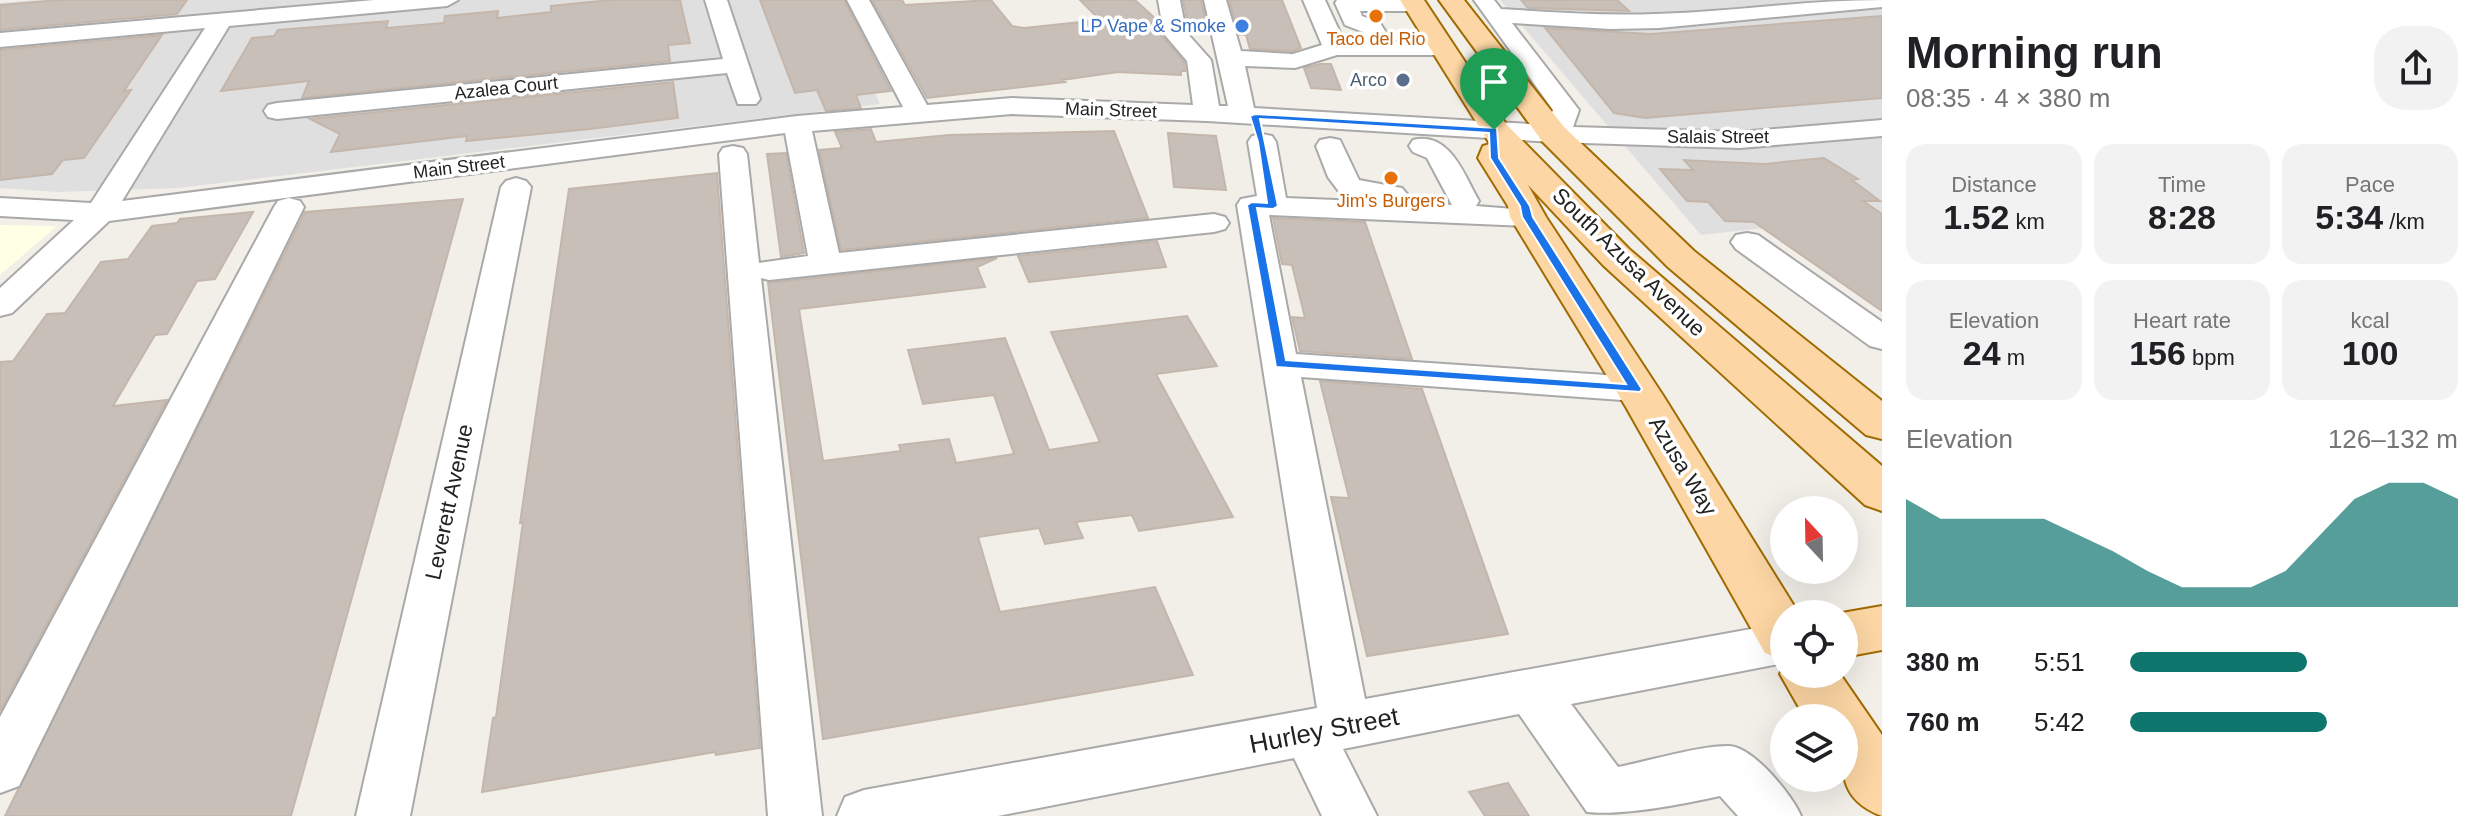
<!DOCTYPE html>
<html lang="en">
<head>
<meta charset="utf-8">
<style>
  body { margin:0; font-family:Arial,sans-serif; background:#f2f2f2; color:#202124; height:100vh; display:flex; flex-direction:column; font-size:30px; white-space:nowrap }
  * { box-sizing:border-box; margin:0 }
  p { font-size:26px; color:#757577 }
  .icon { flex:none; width:44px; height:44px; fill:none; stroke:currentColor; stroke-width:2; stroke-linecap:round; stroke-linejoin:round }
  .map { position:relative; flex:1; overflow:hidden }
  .panel { display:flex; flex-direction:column; background:#fff; width:600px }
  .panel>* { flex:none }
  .needle { width:52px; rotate:338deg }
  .tools { position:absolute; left:1770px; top:496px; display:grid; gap:16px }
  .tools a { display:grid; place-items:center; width:88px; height:88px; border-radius:50%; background:#fff; box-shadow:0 8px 32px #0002; font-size:40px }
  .pin { position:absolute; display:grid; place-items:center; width:68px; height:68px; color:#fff; margin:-82px -34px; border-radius:50% 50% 50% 0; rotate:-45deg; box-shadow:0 0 8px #0007 }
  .pin .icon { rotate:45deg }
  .round { display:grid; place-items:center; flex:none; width:84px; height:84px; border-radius:32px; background:#f2f2f2 }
  .summary { display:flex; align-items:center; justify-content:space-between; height:136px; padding:0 24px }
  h1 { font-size:44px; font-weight:700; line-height:60px }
  .figures { display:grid; grid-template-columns:repeat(3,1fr); gap:12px; height:136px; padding:8px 24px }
  .figures div { display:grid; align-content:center; border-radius:20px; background:#f2f2f2; text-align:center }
  .figures b { font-size:34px; font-weight:700 }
  .figures small { font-size:22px; font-weight:400 }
  .figures p { font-size:22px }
  .chart { height:224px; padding:16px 24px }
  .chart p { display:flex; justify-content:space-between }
  .chart svg { width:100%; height:144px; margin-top:8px; fill:#0f766e; opacity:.7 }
  ul { padding:0 24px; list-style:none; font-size:26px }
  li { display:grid; grid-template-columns:128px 96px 1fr; align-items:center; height:60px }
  li i { height:20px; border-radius:10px; background:#0f766e }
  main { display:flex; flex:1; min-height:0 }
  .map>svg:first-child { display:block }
</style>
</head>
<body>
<main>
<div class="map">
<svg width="1882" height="816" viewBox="0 0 1882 816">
  <rect width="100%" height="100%" fill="#f2efe9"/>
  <path fill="#e0dfdf" d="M36 0H834L880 104 179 188 57 192 0 188V3Z
    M1500 0H1882V215L1701 235Z"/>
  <path fill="#ffffe5" d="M0 225 57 226 0 275Z"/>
  <path fill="#c7bfb8" stroke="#c4b6ab" stroke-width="2" d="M60 0H187L177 14 0 30V5Z
    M610 0H680L690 43 668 45 670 61 302 98 309 81 221 91 252 38 274 36 278 30 388 21 386 28 444 23 445 16 498 11 497 18 551 12V6Z
    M760 0H844L891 91 856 95 861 108 826 111 817 90 795 93Z
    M872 0H902L905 5 991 0 1012 26 1024 28 1100 20 1080 0H1135L1159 22 1162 36 1184 62 1185 71H1181V75L1118 72 1062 80 1065 82 927 98Z
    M1183 0H1201L1208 30H1189Z
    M1229 0H1282L1301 48 1293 51 1250 49 1246 35H1239Z
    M1521 0H1617L1629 11 1528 8Z
    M1882 16V98L1645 118 1614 113 1545 28 1651 34Z
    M162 35 124 91 131 90 84 158 63 160 52 174 0 180V50Z
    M1320 64H1331L1341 90 1311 88 1304 68Z
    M673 82 678 118 590 129 466 141 467 136 331 152 340 134 310 119Z
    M871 129 876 142 949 135 1114 131 1148 218 841 250 819 150 842 148 835 132Z
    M1168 133 1216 136 1226 190 1174 187Z
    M786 153 804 253 781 257 767 154Z
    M1824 158 1858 179 1852 180 1880 201H1863L1882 214V311L1754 222 1725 221 1708 202 1687 201 1660 169 1693 170 1684 160 1764 164Z
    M717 173 760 748 716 755 715 752 482 792 493 718 496 717 523 522 520 523 569 189Z
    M463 199 291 816H5L305 212Z
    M253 212 215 279 197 281 167 334 155 335 113 406 167 400 0 711V362L13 361 47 314 65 313 101 262 128 259 152 226 177 223 180 219Z
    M1273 218 1365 222 1412 359 1300 351 1292 317 1305 318 1292 265 1282 264Z
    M1157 241 1166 267 1029 282 1018 256Z
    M997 258 977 267 985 287 799 309 823 461 901 451 899 445 949 439 956 463 1014 454 994 395 923 404 908 350 1005 338 1049 450 1100 442 1051 332 1187 316 1217 366 1156 374 1233 517 1139 531 1132 515 1076 522 1083 538 1045 544 1039 528 978 537 1000 612 1155 587 1193 675 823 739 768 283Z
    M1320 381 1422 389 1508 634 1367 656 1331 497 1349 498Z
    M1508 783 1529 816H1485L1469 792Z"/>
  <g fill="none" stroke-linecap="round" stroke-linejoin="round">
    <g stroke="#a9a9a9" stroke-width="4">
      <path id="minor" d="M374 0H458L447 6 229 26 122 201 797 116 903 107 847 0H869L927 105 1012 98 1193 105 1187 61 1164 34 1158 0H1180L1186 32 1211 60 1219 106H1228L1204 0H1226L1241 51 1293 54 1322 45 1303 0H1325L1344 41 1368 42 1363 32 1345 25 1335 3 1337 0H1418L1427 6 1424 11H1360L1362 16 1380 23 1392 42 1444 43 1452 45 1456 50 1452 55H1337L1295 68 1245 66 1254 108 1546 125 1553 110 1474 0H1494L1501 9C1552 12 1603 16 1655 14 1731 12 1806 0 1882 0V7L1659 28 1610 29 1512 23 1579 110 1573 127 1740 132 1882 120V136L1740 148 1553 142 1207 121 1012 114 812 131 839 253 1214 214 1225 217 1229 223 1225 229 1214 232 769 280 761 278 822 816H768L719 154 723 148 733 146 743 148 747 154 759 263 808 256 785 133 109 221 12 313 0 316V288L74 220 0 216V198L91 203 205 28 0 47V33Z
        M705 0H727L760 99 756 104H738L727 73 277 119 268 117 264 111 268 105 277 103 723 59Z
        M1262 134 1272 136 1276 142 1286 198 1386 202 1340 193 1328 177 1316 146 1320 140 1330 138 1340 140 1359 180 1402 188 1407 194 1402 200 1394 202 1452 205 1427 158 1413 152 1409 146 1413 140C1450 131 1464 175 1479 201L1476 206 1539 211 1543 217 1539 223 1528 226 1269 215 1296 354 1636 377 1649 380 1655 389 1649 398 1636 401 1301 377 1365 699 1784 623V663L1571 704 1618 767C1649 761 1698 746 1728 746 1753 746 1792 795 1801 816H1738L1720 796C1684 804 1621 816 1587 812L1519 714 1343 749 1377 816H1322L1294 758 998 816H837L845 797 864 790 1317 708 1237 205 1241 199 1257 196 1248 142 1252 136Z
        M516 178 526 181 531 187 410 816H356L501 187 506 181Z
        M289 198 300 201 304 207 19 786 0 793V717L274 207 278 201Z
        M1747 233 1758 235 1882 322V349L1870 346 1736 249 1731 242 1736 235Z"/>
    </g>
    <g stroke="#a06b00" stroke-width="4">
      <path id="major" d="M1400 0H1424L1506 124 1629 249 1882 466V511L1865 505 1603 265 1528 185 1546 217 1664 397 1799 614H1784V660L1765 653 1626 407 1510 217 1508 206 1478 158 1483 146 1490 144Z
        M1439 0H1464L1564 127 1694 251 1882 401V439L1866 435 1668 267 1542 141Z
        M1882 606V650L1844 657V614H1836Z
        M1784 665V674H1840L1882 735V816C1832 797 1844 763 1844 718H1805L1780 674Z"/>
    </g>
    <use href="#minor" fill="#fff" fill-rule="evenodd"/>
    <use href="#major" fill="#fcd6a4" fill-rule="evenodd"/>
  </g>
  <path fill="#1a73e8" stroke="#fff" stroke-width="2" fill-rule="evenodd" d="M1255 114 1497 128 1499 158 1530 206 1533 217 1642 389 1640 392 1276 367 1247 205 1252 202 1267 203 1258 142 1250 116ZM1260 119 1489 133 1490 158 1520 206 1522 217 1626 384 1286 360 1257 208 1273 209 1278 206Z"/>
  <g fill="#e8710a" stroke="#fff" stroke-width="3">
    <circle cx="1376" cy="16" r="8"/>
    <circle cx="1391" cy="178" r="8"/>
  </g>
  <circle fill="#3f7fe0" stroke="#fff" stroke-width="3" cx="1242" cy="26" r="8"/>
  <circle fill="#5c6f8a" stroke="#fff" stroke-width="3" cx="1403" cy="80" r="8"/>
  <g text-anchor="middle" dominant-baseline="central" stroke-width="7" stroke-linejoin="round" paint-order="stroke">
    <g font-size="18" fill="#366cbe" stroke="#fff" text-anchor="end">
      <text x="1226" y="26">LP Vape &amp; Smoke</text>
    </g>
    <g font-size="18" fill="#c56008" stroke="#fff">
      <text x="1376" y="39">Taco del Rio</text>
      <text x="1391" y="201">Jim's Burgers</text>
    </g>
    <g font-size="18" fill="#4e5e75" stroke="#fff" text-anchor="end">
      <text x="1387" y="80">Arco</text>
    </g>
    <g font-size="18" fill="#222" stroke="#fff">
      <text transform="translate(506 88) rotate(-6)">Azalea Court</text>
      <text transform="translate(1111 110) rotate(2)">Main Street</text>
      <text x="1718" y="137">Salais Street</text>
      <text transform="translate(459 167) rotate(-7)">Main Street</text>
    </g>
    <g font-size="22" fill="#222" stroke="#fff">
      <text transform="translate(1629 262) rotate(44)">South Azusa Avenue</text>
      <text transform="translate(1683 466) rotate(59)">Azusa Way</text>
      <text transform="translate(449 502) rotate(-78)">Leverett Avenue</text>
    </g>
    <g font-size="26" fill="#222" stroke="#fff">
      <text transform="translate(1324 730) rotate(-11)">Hurley Street</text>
    </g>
  </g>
</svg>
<div class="tools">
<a><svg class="needle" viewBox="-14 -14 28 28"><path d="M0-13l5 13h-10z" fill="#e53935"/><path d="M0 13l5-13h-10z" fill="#757577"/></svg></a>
<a><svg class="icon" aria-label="locate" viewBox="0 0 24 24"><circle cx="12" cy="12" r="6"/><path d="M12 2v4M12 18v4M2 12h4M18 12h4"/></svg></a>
<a><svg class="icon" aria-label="layers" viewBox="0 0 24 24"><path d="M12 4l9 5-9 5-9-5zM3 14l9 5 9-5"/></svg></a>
</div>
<div class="pin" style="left:1494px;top:130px;background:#1e9e55"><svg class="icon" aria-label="arrive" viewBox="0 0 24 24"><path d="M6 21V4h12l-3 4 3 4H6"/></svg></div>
</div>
<section class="panel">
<div class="summary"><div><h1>Morning run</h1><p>08:35 · 4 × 380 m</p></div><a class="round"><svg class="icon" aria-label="share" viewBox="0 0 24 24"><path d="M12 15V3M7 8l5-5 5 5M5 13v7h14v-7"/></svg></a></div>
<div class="figures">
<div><p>Distance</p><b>1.52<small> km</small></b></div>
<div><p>Time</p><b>8:28</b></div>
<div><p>Pace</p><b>5:34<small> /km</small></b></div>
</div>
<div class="figures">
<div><p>Elevation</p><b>24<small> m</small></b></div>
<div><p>Heart rate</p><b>156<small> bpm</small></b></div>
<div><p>kcal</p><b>100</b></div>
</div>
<div class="chart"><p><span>Elevation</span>126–132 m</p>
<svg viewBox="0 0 160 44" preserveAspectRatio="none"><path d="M0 44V11L10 17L20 17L30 17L40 17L50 22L60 27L70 33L80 38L90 38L100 38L110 33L120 22L130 11L140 6L150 6L160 11V44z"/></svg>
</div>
<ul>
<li><b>380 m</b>5:51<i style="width:54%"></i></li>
<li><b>760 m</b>5:42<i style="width:60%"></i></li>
</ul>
</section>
</main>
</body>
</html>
